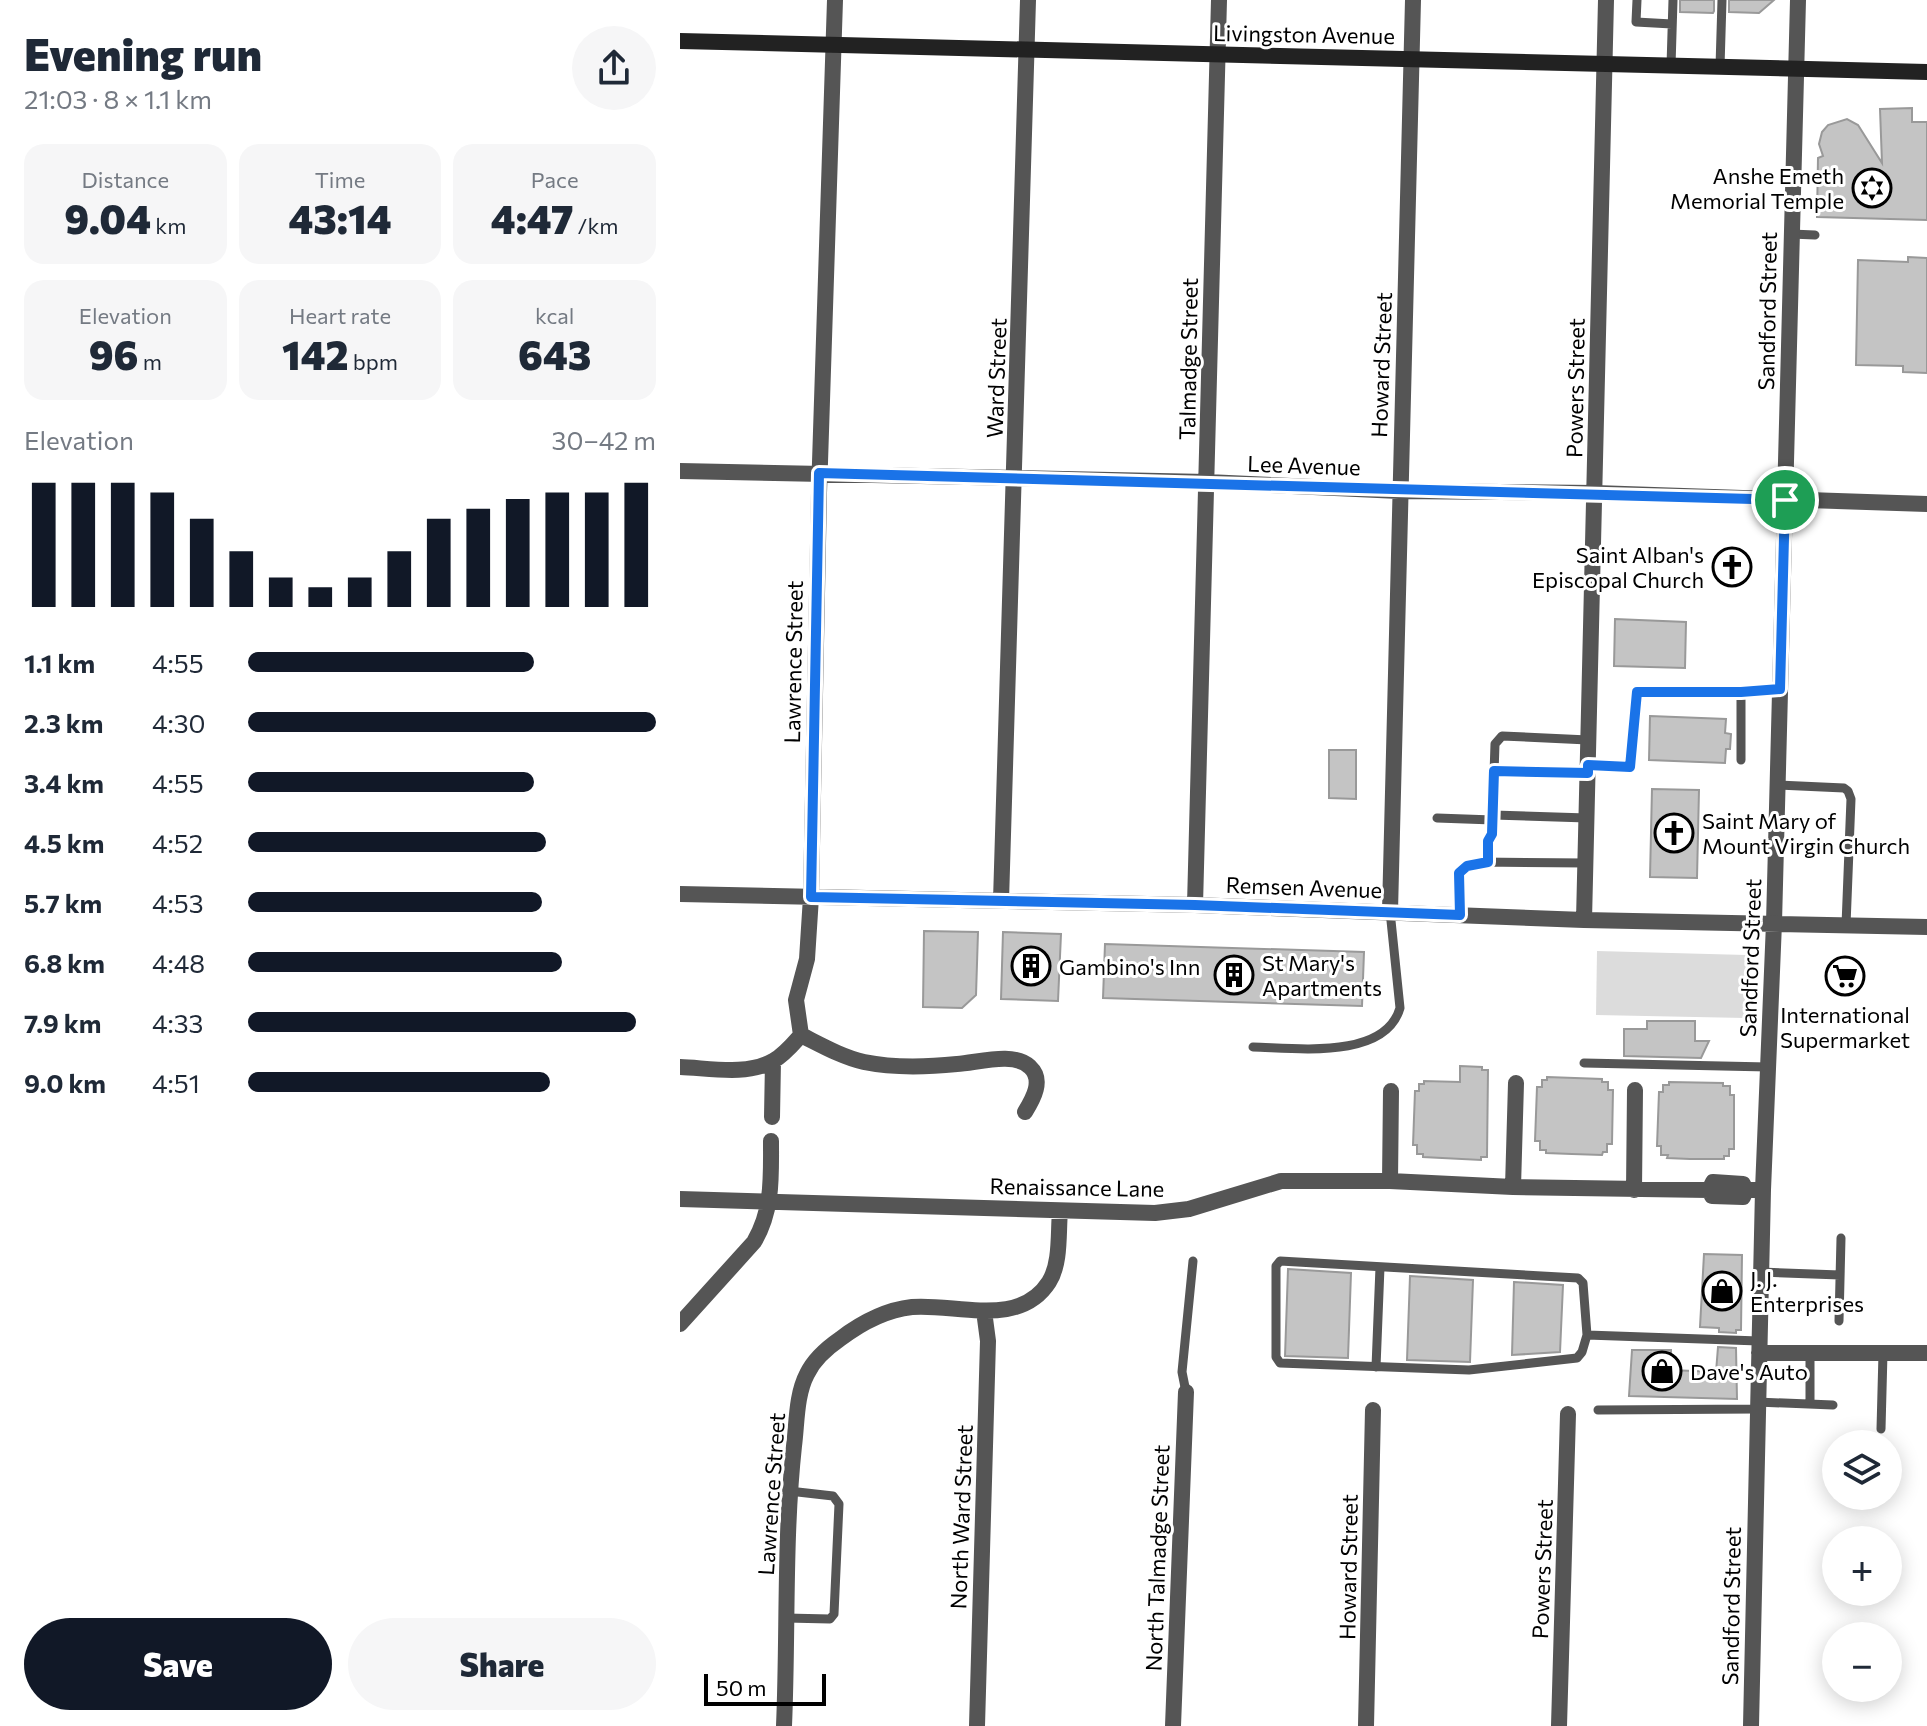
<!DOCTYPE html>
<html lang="en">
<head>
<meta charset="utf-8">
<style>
  body { margin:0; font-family:Commissioner,sans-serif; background:#f6f6f7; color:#1f2937; height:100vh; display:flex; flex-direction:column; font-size:30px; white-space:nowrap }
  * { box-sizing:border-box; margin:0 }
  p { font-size:26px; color:#747a83 }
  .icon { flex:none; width:44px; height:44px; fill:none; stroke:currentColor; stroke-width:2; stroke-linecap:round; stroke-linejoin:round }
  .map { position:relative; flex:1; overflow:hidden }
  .drawer { display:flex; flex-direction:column; background:#fff; width:680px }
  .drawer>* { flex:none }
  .buttons { position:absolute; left:1142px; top:1430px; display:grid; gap:16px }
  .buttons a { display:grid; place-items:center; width:80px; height:80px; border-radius:50%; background:#fff; box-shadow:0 4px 20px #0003; font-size:40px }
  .scale { position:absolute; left:24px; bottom:20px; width:122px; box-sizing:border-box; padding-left:8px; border:4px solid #000; border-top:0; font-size:22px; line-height:28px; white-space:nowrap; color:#000; -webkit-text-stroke:6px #fff; paint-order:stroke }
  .pin { position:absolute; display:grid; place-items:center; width:68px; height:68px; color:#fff; margin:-34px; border:4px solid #fff; border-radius:50%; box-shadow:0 2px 8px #0007 }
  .round { display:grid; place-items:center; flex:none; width:84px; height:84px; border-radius:42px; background:#f6f6f7 }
  .head { display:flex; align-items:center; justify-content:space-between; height:136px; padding:0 24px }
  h1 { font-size:44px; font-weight:800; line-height:60px }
  .metrics { display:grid; grid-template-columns:repeat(3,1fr); gap:12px; height:136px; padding:8px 24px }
  .metrics div { display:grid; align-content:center; border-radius:20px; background:#f6f6f7; text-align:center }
  .metrics b { font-size:40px; font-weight:800 }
  .metrics small { font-size:22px; font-weight:400 }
  .metrics p { font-size:22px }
  .chart { height:224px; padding:16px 24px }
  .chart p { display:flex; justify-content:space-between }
  .chart svg { width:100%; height:144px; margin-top:8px; stroke:#111827; stroke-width:6 }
  .action { display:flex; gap:16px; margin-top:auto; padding:16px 24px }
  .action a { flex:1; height:92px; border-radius:48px; background:#111827; color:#fff; font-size:32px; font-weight:800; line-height:92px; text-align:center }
  .action a+a { background:#f6f6f7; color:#1f2937 }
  ul { padding:0 24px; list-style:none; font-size:26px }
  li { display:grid; grid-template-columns:128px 96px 1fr; align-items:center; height:60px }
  li i { height:20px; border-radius:10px; background:#111827 }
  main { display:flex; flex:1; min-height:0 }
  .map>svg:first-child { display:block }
</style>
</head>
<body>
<main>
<section class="drawer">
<div class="head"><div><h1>Evening run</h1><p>21:03 · 8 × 1.1 km</p></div><a class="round"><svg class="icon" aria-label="share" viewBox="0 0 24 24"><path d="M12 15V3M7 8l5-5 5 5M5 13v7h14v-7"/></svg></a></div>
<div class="metrics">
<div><p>Distance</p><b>9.04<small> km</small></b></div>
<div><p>Time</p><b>43:14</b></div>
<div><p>Pace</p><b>4:47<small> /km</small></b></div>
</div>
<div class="metrics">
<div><p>Elevation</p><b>96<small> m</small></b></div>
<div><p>Heart rate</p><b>142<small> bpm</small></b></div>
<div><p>kcal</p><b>643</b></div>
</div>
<div class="chart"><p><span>Elevation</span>30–42 m</p>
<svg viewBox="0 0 160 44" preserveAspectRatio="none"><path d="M5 44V6M15 44V6M25 44V6M35 44V9M45 44V17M55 44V27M65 44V35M75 44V38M85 44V35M95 44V27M105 44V17M115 44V14M125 44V11M135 44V9M145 44V9M155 44V6"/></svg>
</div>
<ul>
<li><b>1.1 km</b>4:55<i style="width:70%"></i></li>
<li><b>2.3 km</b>4:30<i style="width:100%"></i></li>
<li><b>3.4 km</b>4:55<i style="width:70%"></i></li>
<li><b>4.5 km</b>4:52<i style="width:73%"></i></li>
<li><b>5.7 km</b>4:53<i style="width:72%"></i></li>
<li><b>6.8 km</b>4:48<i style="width:77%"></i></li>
<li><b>7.9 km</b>4:33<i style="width:95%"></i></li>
<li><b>9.0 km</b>4:51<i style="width:74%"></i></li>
</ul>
<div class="action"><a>Save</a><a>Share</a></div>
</section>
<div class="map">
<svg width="1247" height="1726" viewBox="0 0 1247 1726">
  <rect width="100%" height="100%" fill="#fff"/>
  <path fill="#dcdcdc" d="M917 951 1066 955 1065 1018 916 1015Z"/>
  <path fill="#c4c4c4" stroke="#999" stroke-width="2" d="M1000 0H1034V11L1033 13 1000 12Z
    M1049 0H1094L1079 13 1049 12Z
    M1232 108V122H1247V220L1137 217 1138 158 1143 156 1139 144 1142 132 1148 125 1167 119 1178 125 1202 163 1200 109Z
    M1228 257 1247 258V373L1223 372V366L1176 365 1178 260 1228 262Z
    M935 619 1006 622 1005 668 934 666Z
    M970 716 1046 719 1045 733 1051 734 1050 749H1046L1045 763 969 760Z
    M649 750H676V799L649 798Z
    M972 789 1019 790 1017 878 970 877Z
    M244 931 298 932 296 995 282 1008 243 1007Z
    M323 932 381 934 378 1001 321 999Z
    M425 944 684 952 682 1006 423 998Z
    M967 1021H1015V1041H1029L1021 1058 944 1056V1029H967Z
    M780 1066 802 1067V1070H808L807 1157H801V1160L743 1157V1154H737V1145H733L735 1091H739V1084H744V1081L780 1082Z
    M867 1077 922 1079V1082H928V1090H933L932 1144H927V1152H923L922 1155 892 1154 866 1153V1150H860V1141H855L857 1087H862V1080H867Z
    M989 1082 1043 1083V1086H1050V1095H1054V1149H1049V1156H1044V1159H1010L987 1158 988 1155H981V1146H977L979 1092H983V1085H989Z
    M1024 1254 1062 1255 1061 1330H1056V1333L1039 1332V1328L1020 1327Z
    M608 1269 671 1273 668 1358 605 1356Z
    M730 1276 793 1280 790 1362 727 1360Z
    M834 1282 883 1285 880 1352 832 1355Z
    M1038 1347 1056 1348 1057 1399 949 1396 952 1350H991V1370L1036 1372Z"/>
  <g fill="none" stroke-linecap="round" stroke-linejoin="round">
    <path stroke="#555" stroke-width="9" d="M957 0 956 22 992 24
      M991 66 993 0
      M1040 67 1042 0
      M1111 234 1135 235
      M1061 692 1100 689
      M908 765 950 767 957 692H1061V760
      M814 771 908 773
      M1098 785 1164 788 1168 791 1171 799 1166 925
      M813 815 907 818
      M757 818 813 820
      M808 862V841L812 834 815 744 822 736 908 740
      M780 915 779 873 787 866 799 862 906 863
      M573 1047C616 1048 705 1060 720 1008L710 911
      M904 1063 1088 1067
      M1081 1272 1160 1275
      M1159 1321 1161 1238
      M907 1335 903 1283 898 1278 600 1261 596 1266V1357L600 1363 789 1370 897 1358 902 1352 907 1335 1079 1341
      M696 1367 700 1267
      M506 1392 502 1372 513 1261
      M1077 1402 1153 1405
      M1130 1404V1353
      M918 1410 1077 1409
      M1201 1429 1203 1353
      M106 1618 150 1619 154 1614 159 1504 153 1496 109 1491"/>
    <path stroke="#555" stroke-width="16" d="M155 0 139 493 131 897 127 959 116 1000 121 1035C141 1045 162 1057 184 1062 213 1068 248 1067 277 1064 297 1063 334 1051 350 1067 364 1080 353 1099 345 1112
      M0 471 527 482 719 491 915 493 1247 504
      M0 894 515 905 904 920 1247 927
      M321 901 348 0
      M515 905 539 0
      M710 911 733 0
      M904 920 926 0
      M0 1067C29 1068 67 1076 93 1061 104 1055 113 1044 121 1035
      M92 1117 93 1061
      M710 1181 711 1091
      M833 1187 836 1083
      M954 1190 955 1090
      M1029 1190 1033 1182 1063 1184 1066 1190H1075
      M0 1199 475 1213 509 1209 601 1181H710L833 1187 1029 1190 1032 1196 1063 1197 1066 1190
      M0 1324 74 1242C93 1210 91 1177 91 1141
      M1079 1353H1247
      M104 1726C108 1633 104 1539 114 1446 117 1423 116 1395 127 1374 134 1359 147 1348 160 1339 181 1323 205 1310 232 1307 275 1303 339 1329 369 1282 381 1263 378 1233 380 1211
      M297 1726 308 1341 304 1311
      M493 1726 506 1392
      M686 1726 693 1410
      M879 1726 888 1414
      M1071 1726 1083 1190 1094 923 1118 0"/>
    <path stroke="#222" stroke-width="16" d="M0 41 1247 72"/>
  </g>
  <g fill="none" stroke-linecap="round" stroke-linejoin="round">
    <g stroke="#fff" stroke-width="16">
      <path id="route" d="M139 473 1105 500 1100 689 1061 692H957L950 767 908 765V773L814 771 812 834 808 841V862L787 866 779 873 780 915 515 905 131 897Z"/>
    </g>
    <use href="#route" stroke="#1a73e8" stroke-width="10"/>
  </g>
  <defs>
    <g id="synagogue-ring" transform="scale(2)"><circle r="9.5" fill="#fff" stroke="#000" stroke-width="1.5"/><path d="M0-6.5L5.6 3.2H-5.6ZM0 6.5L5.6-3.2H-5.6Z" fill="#000"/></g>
    <g id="church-ring" transform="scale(2)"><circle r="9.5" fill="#fff" stroke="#000" stroke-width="1.5"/><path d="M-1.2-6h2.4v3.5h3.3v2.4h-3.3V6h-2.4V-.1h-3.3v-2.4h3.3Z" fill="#000"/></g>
    <g id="building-ring" transform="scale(2)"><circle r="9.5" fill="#fff" stroke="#000" stroke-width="1.5"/><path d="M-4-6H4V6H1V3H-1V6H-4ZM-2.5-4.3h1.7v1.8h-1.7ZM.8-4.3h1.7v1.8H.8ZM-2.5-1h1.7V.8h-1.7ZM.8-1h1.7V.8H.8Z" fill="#000"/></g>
    <g id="supermarket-ring" transform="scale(2)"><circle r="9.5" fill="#fff" stroke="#000" stroke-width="1.5"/><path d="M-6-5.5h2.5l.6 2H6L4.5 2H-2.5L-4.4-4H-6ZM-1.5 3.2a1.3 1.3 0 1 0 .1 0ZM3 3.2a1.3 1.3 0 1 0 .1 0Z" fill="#000"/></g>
    <g id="shop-ring" transform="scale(2)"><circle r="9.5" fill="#fff" stroke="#000" stroke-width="1.5"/><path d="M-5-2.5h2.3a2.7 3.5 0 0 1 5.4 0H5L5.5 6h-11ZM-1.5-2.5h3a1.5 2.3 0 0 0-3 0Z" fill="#000"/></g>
  </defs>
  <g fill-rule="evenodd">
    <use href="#synagogue-ring" x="1192" y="188"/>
    <use href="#church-ring" x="1052" y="567"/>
    <use href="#church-ring" x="994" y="833"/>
    <use href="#building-ring" x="351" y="966"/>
    <use href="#building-ring" x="554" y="975"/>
    <use href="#supermarket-ring" x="1165" y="976"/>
    <use href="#shop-ring" x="1042" y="1291"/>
    <use href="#shop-ring" x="982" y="1371"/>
  </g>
  <g text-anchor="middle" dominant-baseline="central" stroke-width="6" stroke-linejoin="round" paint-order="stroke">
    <g font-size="22" fill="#000" stroke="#fff">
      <text transform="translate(624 34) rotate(1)">Livingston Avenue</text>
      <text transform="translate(1087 311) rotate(-89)">Sandford Street</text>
      <text transform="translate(508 359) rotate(-89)">Talmadge Street</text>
      <text transform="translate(701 365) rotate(-88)">Howard Street</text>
      <text transform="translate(316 378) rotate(-88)">Ward Street</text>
      <text transform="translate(895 388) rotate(-89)">Powers Street</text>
      <text transform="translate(624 465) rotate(2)">Lee Avenue</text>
      <text transform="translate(113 662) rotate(-89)">Lawrence Street</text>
      <text transform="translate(624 887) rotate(2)">Remsen Avenue</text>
      <text transform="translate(1070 958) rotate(-88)">Sandford Street</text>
      <text transform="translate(397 1187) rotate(1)">Renaissance Lane</text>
      <text transform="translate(91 1494) rotate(-86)">Lawrence Street</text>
      <text transform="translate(281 1517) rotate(-88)">North Ward Street</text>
      <text transform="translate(477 1558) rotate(-88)">North Talmadge Street</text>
      <text transform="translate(668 1567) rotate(-89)">Howard Street</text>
      <text transform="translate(862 1569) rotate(-88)">Powers Street</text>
      <text transform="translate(1051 1606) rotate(-89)">Sandford Street</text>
    </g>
    <g font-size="22" fill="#000" stroke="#fff" text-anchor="start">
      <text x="1164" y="175" text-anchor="end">Anshe Emeth<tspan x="1164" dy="25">Memorial Temple</tspan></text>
      <text x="1024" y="554" text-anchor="end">Saint Alban's<tspan x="1024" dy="25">Episcopal Church</tspan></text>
      <text x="1022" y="820">Saint Mary of<tspan x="1022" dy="25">Mount Virgin Church</tspan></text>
      <text x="582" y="962">St Mary's<tspan x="582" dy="25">Apartments</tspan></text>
      <text x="379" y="966">Gambino's Inn</text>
      <text x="1165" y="1014" text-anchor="middle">International<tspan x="1165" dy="25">Supermarket</tspan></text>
      <text x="1070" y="1278">J. J.<tspan x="1070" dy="25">Enterprises</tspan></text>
      <text x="1010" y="1371">Dave's Auto</text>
    </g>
  </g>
</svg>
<div class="buttons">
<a><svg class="icon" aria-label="layers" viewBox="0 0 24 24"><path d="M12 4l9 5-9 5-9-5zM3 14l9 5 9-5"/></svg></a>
<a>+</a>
<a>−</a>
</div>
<div class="scale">50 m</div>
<div class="pin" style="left:1105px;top:500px;background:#1e9e55"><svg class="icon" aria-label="arrive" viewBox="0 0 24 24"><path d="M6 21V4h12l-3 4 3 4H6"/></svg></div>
</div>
</main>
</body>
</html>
